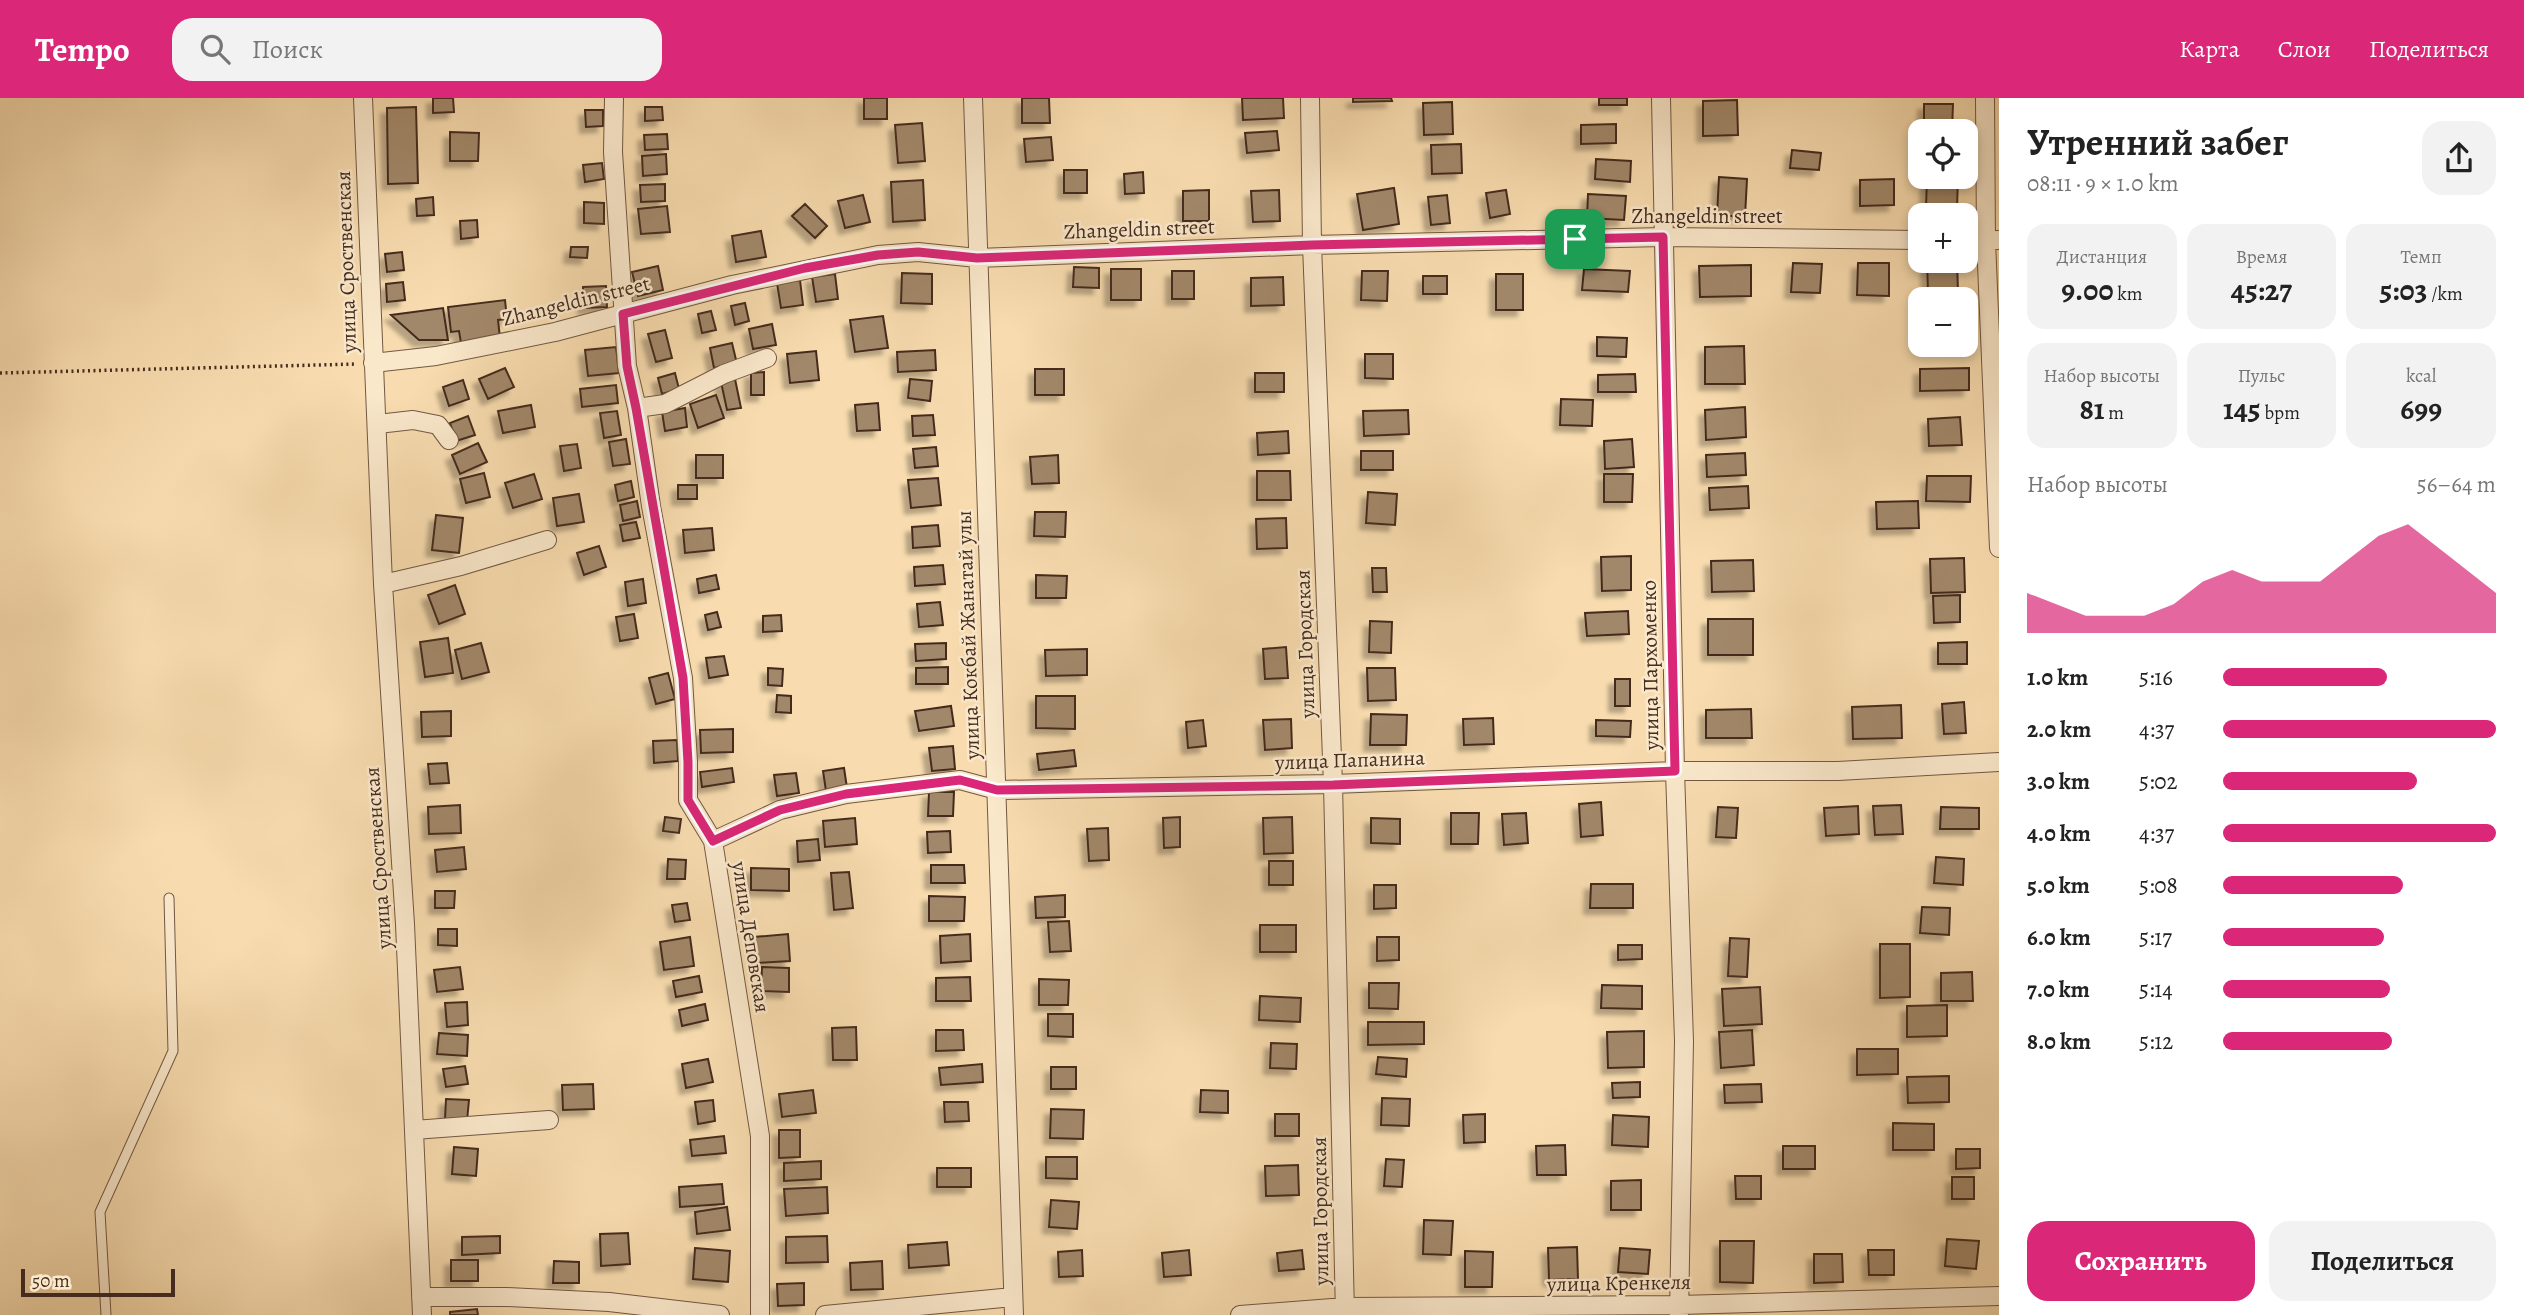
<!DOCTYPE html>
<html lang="ru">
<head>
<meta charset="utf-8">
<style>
  body { margin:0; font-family:Alegreya,serif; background:#f2f2f2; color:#222; height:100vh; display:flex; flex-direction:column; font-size:26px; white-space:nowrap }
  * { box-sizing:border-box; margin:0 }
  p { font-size:23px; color:#767676 }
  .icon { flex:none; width:38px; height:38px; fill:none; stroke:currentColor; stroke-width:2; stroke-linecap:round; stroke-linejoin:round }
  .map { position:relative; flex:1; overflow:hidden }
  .side { display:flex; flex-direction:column; background:#fff; width:525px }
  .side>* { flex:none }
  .buttons { position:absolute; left:1908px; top:21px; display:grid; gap:14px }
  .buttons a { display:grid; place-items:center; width:70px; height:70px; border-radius:14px; background:#fff; box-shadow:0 4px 10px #0003; font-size:35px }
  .scale { position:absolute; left:21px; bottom:18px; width:154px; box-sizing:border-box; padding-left:7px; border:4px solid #452c1f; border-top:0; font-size:19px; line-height:24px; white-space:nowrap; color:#452c1f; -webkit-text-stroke:5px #fae8cb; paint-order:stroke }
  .pin { position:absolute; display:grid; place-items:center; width:60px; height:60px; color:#fff; margin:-30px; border-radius:14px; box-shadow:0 4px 10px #0006 }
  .round { display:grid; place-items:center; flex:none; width:74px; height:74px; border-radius:21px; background:#f2f2f2 }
  .summary { display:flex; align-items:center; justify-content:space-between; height:119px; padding:0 28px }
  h1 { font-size:38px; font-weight:700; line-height:52px }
  .metrics { display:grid; grid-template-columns:repeat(3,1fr); gap:10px; height:119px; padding:7px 28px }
  .metrics div { display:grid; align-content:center; border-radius:18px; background:#f2f2f2; text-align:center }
  .metrics b { font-size:30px; font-weight:700 }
  .metrics small { font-size:19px; font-weight:400 }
  .metrics p { font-size:19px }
  .chart { height:196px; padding:14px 28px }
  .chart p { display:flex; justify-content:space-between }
  .chart svg { width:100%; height:126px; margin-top:7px; fill:#db2777; opacity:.7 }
  .button { display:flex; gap:14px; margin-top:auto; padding:14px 28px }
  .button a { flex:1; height:80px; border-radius:21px; background:#db2777; color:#fff; font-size:28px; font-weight:700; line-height:80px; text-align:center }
  .button a+a { background:#f2f2f2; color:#222 }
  ul { padding:0 28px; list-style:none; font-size:23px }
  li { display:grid; grid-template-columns:112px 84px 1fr; align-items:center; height:52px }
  li i { height:18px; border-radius:9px; background:#db2777 }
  header { display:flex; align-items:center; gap:42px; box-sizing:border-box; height:98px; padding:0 35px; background:#db2777; color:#fff }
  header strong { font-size:33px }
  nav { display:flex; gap:38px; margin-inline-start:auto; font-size:24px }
  .search { width:490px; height:63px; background:#f2f2f2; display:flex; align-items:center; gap:18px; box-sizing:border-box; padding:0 24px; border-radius:21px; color:#767676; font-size:26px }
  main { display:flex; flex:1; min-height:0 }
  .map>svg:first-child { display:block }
</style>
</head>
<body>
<header>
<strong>Tempo</strong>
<div class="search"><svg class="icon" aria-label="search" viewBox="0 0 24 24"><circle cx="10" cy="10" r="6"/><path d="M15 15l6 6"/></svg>Поиск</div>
<nav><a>Карта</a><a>Слои</a><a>Поделиться</a></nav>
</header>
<main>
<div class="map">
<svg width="1999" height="1217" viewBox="0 0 1999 1217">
  <defs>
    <filter id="shadow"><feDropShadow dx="-6" dy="6" stdDeviation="2" flood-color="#0004"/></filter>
  </defs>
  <rect width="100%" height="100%" fill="#f8dcaf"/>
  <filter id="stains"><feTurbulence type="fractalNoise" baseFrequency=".00286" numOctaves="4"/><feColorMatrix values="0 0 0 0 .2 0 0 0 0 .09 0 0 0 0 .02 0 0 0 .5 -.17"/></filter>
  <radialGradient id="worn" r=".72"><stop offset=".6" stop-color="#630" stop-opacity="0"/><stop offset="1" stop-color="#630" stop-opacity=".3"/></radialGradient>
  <path fill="#a2886a" stroke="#452c1f" stroke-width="2" filter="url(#shadow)" d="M433 0H453L454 14 433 15Z
    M864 0H887V21H864Z
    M1022 0H1049L1050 25H1022Z
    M1242 0H1283L1284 20 1243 22Z
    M1353 0H1391L1392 3 1353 4Z
    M1599 0H1627V7H1599Z
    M1737 2 1738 37 1703 38V3Z
    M1452 4 1453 36 1424 37 1423 5Z
    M1924 6H1953L1952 33H1924Z
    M416 9 418 85 388 86 387 10Z
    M645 9H662L663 22 645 23Z
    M585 12H603V28L586 29Z
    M922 25 925 63 898 65 895 27Z
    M1616 26V45L1581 46V27Z
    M1277 33 1279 52 1247 55 1245 35Z
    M450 34 479 35 478 63H450Z
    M667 36 668 51 645 52 644 37Z
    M1051 39 1053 62 1026 64 1024 41Z
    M1461 46 1462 75 1432 76 1431 47Z
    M1792 52 1821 55 1819 72 1790 70Z
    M666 56 667 76 643 78 642 58Z
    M1596 61 1631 63 1630 84 1595 81Z
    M602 65 604 81 585 84 583 67Z
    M1064 72H1087V95H1064Z
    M1143 74 1144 95 1125 96 1124 76Z
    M1719 79 1747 81 1745 119 1717 117Z
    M1927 79H1958L1957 110 1926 109Z
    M1894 81V107L1860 108V82Z
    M923 82 925 122 893 124 891 84Z
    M665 86V103L641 104 640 87Z
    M1394 90 1399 126 1363 132 1357 96Z
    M1209 92V123H1183V93Z
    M1279 92 1280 123 1253 124 1251 93Z
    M1506 92 1510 116 1490 120 1486 95Z
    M1588 96 1626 98 1624 122 1587 120Z
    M863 97 870 124 845 130 838 103Z
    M1447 97 1450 125 1431 127 1428 99Z
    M433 99 434 117 417 118 416 101Z
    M584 104 604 105V126L584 125Z
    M805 106 827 128 815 140 792 118Z
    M667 108 670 134 641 136 638 111Z
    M477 122 478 139 461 141 460 123Z
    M761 133 766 159 736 164 732 138Z
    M571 149H588L587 160 570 159Z
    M402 154 404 172 387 174 385 156Z
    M1927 163H1957L1958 194 1928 195Z
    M1793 165 1822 166 1820 195 1791 194Z
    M1858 165H1889V198L1857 197Z
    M1751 167V198L1700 199 1699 168Z
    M658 168 663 192 638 198 632 174Z
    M1074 169 1099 170V190L1073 189Z
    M1111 171H1141V202H1111Z
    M1584 171 1630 173 1628 194 1582 192Z
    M1172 173H1194V201H1172Z
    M1362 173H1388L1387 203 1361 202Z
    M902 175 932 176V206L901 205Z
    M835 176 838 201 816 204 812 179Z
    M1496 176H1523V212H1496Z
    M1423 178H1447V196H1423Z
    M1283 179 1284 207 1251 208V180Z
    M800 182 803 207 781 210 777 185Z
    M403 184 405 202 387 204 386 186Z
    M606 188 607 209 584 210 583 189Z
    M505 202 507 221 498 222 500 240 461 245 459 233 451 234 448 209Z
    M745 205 749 223 735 227 731 208Z
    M443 210 448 242H419L391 217Z
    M711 213 716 232 702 235 698 216Z
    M883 218 888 250 855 254 850 222Z
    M772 226 776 247 753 251 749 231Z
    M665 232 672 260 656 264 648 236Z
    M1597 239 1627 240 1626 259 1597 258Z
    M732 245 737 266 714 270 710 250Z
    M1744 248 1745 286H1705V249Z
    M616 249 619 275 588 278 585 252Z
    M935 252 936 272 898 274 897 254Z
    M816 253 819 282 790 285 787 256Z
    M1365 256H1393V281L1365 280Z
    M505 270 514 289 488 301 479 281Z
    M1969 270V292L1920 293V271Z
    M1035 271H1064V297H1035Z
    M764 274V297H751V275Z
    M675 275 679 291 662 296 658 280Z
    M1255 275H1284V294H1255Z
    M1635 276 1636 294H1598V277Z
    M735 281 741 310 727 312 721 284Z
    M910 281 932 283 930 303 908 300Z
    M463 282 469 301 449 308 443 289Z
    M616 287 618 305 582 309 580 291Z
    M716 297 724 320 698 330 690 306Z
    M1561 301 1593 302 1592 328 1560 327Z
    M878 305 880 332 857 333 855 307Z
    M531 307 535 329 503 335 498 313Z
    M1745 309 1746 339 1706 342 1705 312Z
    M685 310 687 329 665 333 662 314Z
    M1408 312 1409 336 1364 338 1363 313Z
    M617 313 621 337 604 340 600 315Z
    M933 317 935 337 913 338 912 318Z
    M468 318 475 337 456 343 450 325Z
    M1960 319 1962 347 1929 348 1928 321Z
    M1288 333 1289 355 1258 357 1257 335Z
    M626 341 630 366 613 368 609 344Z
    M1632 341 1634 369 1605 371 1604 343Z
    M478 345 487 364 460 376 452 357Z
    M577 346 581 370 564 373 560 348Z
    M936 349 938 368 915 370 913 351Z
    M1361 353H1393V372H1361Z
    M1745 355 1746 377 1707 379 1706 357Z
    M696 357H723V380H696Z
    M1058 357 1059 385 1032 386 1030 359Z
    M1257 373H1290L1291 402H1257Z
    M484 375 490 399 466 405 460 381Z
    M534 376 542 401 513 410 505 385Z
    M1604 376H1633L1632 404H1604Z
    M1927 378H1971L1970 404 1926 403Z
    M938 380 941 407 911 410 908 382Z
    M631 383 634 399 618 403 615 387Z
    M678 387H697V401H678Z
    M1748 388 1749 410 1710 412 1709 390Z
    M1368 394 1397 396 1395 427 1366 425Z
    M579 396 584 424 557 428 553 400Z
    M637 403 640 419 623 423 620 407Z
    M1918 403 1919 430 1877 431 1876 404Z
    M1035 414H1066L1065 439 1034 438Z
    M436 417 463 420 459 455 432 452Z
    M1286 420 1287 450 1257 451 1256 421Z
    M636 424 640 440 623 443 620 427Z
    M938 427 940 448 913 450 912 429Z
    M712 430 714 452 685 455 683 432Z
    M599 448 606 469 584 477 577 455Z
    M1631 458V492L1602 493 1601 459Z
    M1964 460 1965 494 1931 495 1930 461Z
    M1753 462 1754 493 1712 494 1711 463Z
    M943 467 945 486 915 488 914 469Z
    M1372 470H1386L1387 494H1373Z
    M716 477 719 491 699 495 697 481Z
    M1036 477 1067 478 1066 500H1036Z
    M643 481 646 505 628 508 625 484Z
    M455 487 465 516 439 526 428 497Z
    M1960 497V524L1934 525 1933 498Z
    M940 504 943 527 919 529 917 506Z
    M1628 513 1629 536 1587 538 1585 515Z
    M717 514 721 529 708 532 705 517Z
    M634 516 638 540 620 543 616 519Z
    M781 517 782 533 763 534V518Z
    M1708 521H1753V557H1708Z
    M1370 523 1392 524 1391 555 1369 554Z
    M448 540 453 575 425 579 420 544Z
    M1967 544V566H1938V545Z
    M481 545 489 574 462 581 455 552Z
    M946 545V561L916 563 915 546Z
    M1286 549 1288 580 1265 581 1263 551Z
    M1087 551V577L1046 578 1045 552Z
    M724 558 728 577 709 580 706 560Z
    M948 569V586H916V570Z
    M768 570 783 571 782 588 768 587Z
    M1367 570H1395L1396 602 1368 603Z
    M668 575 675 601 656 606 649 580Z
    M1615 581H1630V608H1615Z
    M777 597 791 598V615L776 614Z
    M1036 598H1075V631L1036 630Z
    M1964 604 1966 635 1944 636 1942 606Z
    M1901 607 1902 640 1853 641 1852 609Z
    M951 608 954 628 919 633 915 613Z
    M1751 611 1752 640H1706V612Z
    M451 613V638L422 639 421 614Z
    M1371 616 1407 617 1406 647H1370Z
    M1493 620 1494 646 1464 647 1463 621Z
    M1291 621 1292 650 1265 652 1263 622Z
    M1203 622 1206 648 1188 650 1186 624Z
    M1596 622 1631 623 1630 639 1596 638Z
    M733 631V654L701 655 700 632Z
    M677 642 678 663 654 665 653 643Z
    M953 648 955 671 932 673 929 650Z
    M1074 652 1076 668 1039 672 1037 656Z
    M447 665 449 685 430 686 428 666Z
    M732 670 734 684 702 689 700 674Z
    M844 670 847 690 826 693 823 673Z
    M796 675 799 695 777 698 774 677Z
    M929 694H954L953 718H928Z
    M1601 704 1603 737 1581 739 1579 706Z
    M460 707 461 735 429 736 428 709Z
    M1901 707 1903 736 1875 737 1873 708Z
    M1858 708 1859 736 1826 738 1824 710Z
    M1718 709 1738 710 1736 740 1716 739Z
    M1941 709 1979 710V731H1940Z
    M1451 715H1479L1478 746H1451Z
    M1526 715 1528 745 1504 747 1502 716Z
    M665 719 681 721 679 735 663 733Z
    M1180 719V749L1164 750 1163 720Z
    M1292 719 1293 755 1264 756 1263 720Z
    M855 720 857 746 825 749 823 723Z
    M1371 720 1400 721V746L1371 745Z
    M1108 730 1109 762 1089 763 1087 731Z
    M950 733 951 754 928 755 927 734Z
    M818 741 820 762 798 764 797 743Z
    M464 749 466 771 437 774 435 752Z
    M1936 759 1964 761 1963 787 1934 785Z
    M668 761 686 762 685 781H667Z
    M1269 763H1293V787H1269Z
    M931 767H964L965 785H931Z
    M751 770 789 771V793L751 792Z
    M849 774 853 810 834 812 831 775Z
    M1591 786H1633V810H1590Z
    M1374 787H1396V810L1374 811Z
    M435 793H455L454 810H435Z
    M1065 797V819L1036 820 1035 799Z
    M929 798 965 799 964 823H929Z
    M687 805 690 822 675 824 672 807Z
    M1922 809 1950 810 1949 837 1920 835Z
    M1069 823 1071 853 1050 854 1048 824Z
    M1260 827H1296V854H1260Z
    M438 831H457V848L438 847Z
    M788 836 790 863 757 865 754 839Z
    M970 836 971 863 941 865 940 838Z
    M690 839 694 868 664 872 660 844Z
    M1377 839H1399V862L1377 863Z
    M1730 840 1749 841 1747 879 1728 878Z
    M1880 846H1910V899L1880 900Z
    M1618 847H1642V861L1618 862Z
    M460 869 463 891 437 894 434 872Z
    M762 869 789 870V894L761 893Z
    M1972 874 1973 903H1941V875Z
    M699 878 702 894 676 899 673 883Z
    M970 879 971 903H936V880Z
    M1039 881 1069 882 1068 907H1039Z
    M1369 885H1399L1398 911 1369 910Z
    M1602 887 1642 888V911L1601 910Z
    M1760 889 1762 926 1724 928 1722 891Z
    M1260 898 1301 900 1300 924 1259 922Z
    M467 904 468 927 447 929 445 905Z
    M705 906 708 922 682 928 679 912Z
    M1947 907V938L1907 939V908Z
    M1048 916H1073V939L1048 938Z
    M1368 924H1424V946L1368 947Z
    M856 929 857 962H833L832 930Z
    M936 932H963L964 952 936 953Z
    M1752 932 1754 967 1721 970 1719 934Z
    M1644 933V969L1608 970 1607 934Z
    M439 935 468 937 467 958 437 956Z
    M1271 945 1297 946 1296 971 1270 970Z
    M1857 951H1898V976L1857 977Z
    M1378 959 1407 961 1406 979 1376 976Z
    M708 961 713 984 686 990 682 966Z
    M982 966 983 984 941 987 939 970Z
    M465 968 468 986 446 989 443 971Z
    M1051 969H1076V991H1051Z
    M1949 978V1004L1908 1005 1907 979Z
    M1640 984V999L1613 1000 1612 985Z
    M593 986 594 1011 563 1012 562 987Z
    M1761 986 1762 1004 1725 1005 1724 987Z
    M813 992 816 1015 782 1019 779 996Z
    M1201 992 1228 993V1015L1200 1014Z
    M1382 1000 1410 1001 1409 1028 1381 1027Z
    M446 1001 469 1002 467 1023 445 1021Z
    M713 1002 715 1023 698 1026 695 1004Z
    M944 1004H968L969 1023 945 1024Z
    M1051 1011 1084 1012 1083 1041 1050 1040Z
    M1275 1016H1299V1038H1275Z
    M1485 1016V1044L1464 1045 1463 1017Z
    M1613 1017 1649 1019 1648 1049 1612 1047Z
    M1893 1025 1934 1026V1052H1893Z
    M779 1032H800V1059L779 1060Z
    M724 1038 726 1055 692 1058 690 1042Z
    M1565 1047 1566 1077H1537L1536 1048Z
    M1783 1048H1815V1071H1783Z
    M454 1049 478 1051 476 1078 452 1076Z
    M1956 1051H1980V1070L1956 1071Z
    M1046 1059H1077V1081L1046 1080Z
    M1386 1061 1404 1062 1402 1089 1384 1088Z
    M821 1063V1081L784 1083V1065Z
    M1298 1067 1299 1097 1266 1098 1265 1068Z
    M937 1070H971V1089H937Z
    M1735 1078H1761V1101H1736Z
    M1952 1079H1974V1101H1952Z
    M1641 1082V1112H1611V1083Z
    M722 1086 724 1106 680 1109 679 1089Z
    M827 1089 828 1115 786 1118 784 1091Z
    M1051 1102 1079 1104 1077 1131 1049 1129Z
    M727 1109 730 1132 697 1136 695 1114Z
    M1424 1122 1453 1123 1451 1157 1423 1156Z
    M628 1135 630 1166 601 1168 600 1136Z
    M500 1138V1155L462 1157V1139Z
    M827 1138 828 1164 786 1165V1139Z
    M1947 1141 1979 1143 1976 1171 1945 1168Z
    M1720 1143H1754L1753 1185 1720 1184Z
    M947 1144 949 1167 909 1170 908 1147Z
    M1577 1149 1578 1181 1549 1182 1548 1150Z
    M695 1150 730 1153 728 1184 693 1181Z
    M1620 1150 1650 1152 1648 1176 1618 1174Z
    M1082 1152 1083 1178 1059 1179 1058 1154Z
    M1189 1152 1191 1177 1164 1179 1162 1155Z
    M1302 1152 1304 1171 1279 1173 1277 1155Z
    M1868 1152H1894V1177H1869Z
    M1465 1153 1493 1154 1492 1189H1465Z
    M1814 1156H1842L1843 1184 1814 1185Z
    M451 1162H478V1183H451Z
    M554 1163 579 1164V1185H553Z
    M882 1163 883 1191 851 1192 850 1165Z
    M804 1185V1207L778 1208 777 1186Z
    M477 1211 478 1217H450V1214Z"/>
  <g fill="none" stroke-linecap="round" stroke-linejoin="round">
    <g stroke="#725843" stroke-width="11">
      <path id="lane" d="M106 1217 100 1114 173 953 169 800"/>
    </g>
    <g stroke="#725843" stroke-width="20">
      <path id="street" d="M363 0 383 486 405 826 422 1217
        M614 0 613 54 627 268 637 310 651 408 683 580 688 664V702L713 743 760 1038V1217
        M973 0 1014 1217
        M1310 0 1312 147 1333 686 1345 1217
        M1661 0 1675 673 1684 943 1679 1217
        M1985 0 1986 143 1999 450
        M1965 143 1999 142
        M373 265 436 258 555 234 732 187 878 157 918 154 977 160 1312 147 1663 139 1920 142
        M637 310 665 306 724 276 767 260
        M378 326 413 322 438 327 449 342
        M383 486 461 468 547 442
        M713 743 780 712 846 696 960 682 997 692 1333 686 1675 673H1838L1999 664
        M414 1032 549 1022
        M421 1199H506L609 1204 720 1217
        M825 1217 1013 1199
        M1240 1217 1345 1209 1679 1207 1999 1198"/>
    </g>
    <path stroke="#452c1f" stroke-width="3.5" stroke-dasharray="2 3.5" stroke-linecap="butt" d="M0 275 357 266"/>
    <use href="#lane" stroke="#fae8cb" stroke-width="9"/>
    <use href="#street" stroke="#fae8cb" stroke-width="18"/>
  </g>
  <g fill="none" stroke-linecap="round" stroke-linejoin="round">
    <g stroke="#fff" stroke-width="14">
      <path id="route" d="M1663 139 1675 673 1333 687 997 692 960 682 846 696 780 712 713 743 688 702V664L683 580 636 310 627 268 623 216 805 170 878 157 918 154 977 160 1312 147Z"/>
    </g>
    <use href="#route" stroke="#db2777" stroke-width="9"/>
  </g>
  <g text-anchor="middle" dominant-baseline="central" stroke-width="5" stroke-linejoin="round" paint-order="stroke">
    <g font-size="21" fill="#452c1f" stroke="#fae8cb">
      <text x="1707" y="118">Zhangeldin street</text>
      <text transform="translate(1139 131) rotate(-2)">Zhangeldin street</text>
      <text transform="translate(346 164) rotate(-92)">улица Сроственская</text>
      <text transform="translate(576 203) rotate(-14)">Zhangeldin street</text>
      <text transform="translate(968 537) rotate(-92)">улица Кокбай Жанатай улы</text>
      <text transform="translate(1305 546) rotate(-92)">улица Городская</text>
      <text transform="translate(1650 567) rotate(-91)">улица Пархоменко</text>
      <text transform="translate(1350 662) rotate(-2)">улица Папанина</text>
      <text transform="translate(378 760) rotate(-94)">улица Сроственская</text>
      <text transform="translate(751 839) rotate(81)">улица Деповская</text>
      <text transform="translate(1320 1113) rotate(-91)">улица Городская</text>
      <text transform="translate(1619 1185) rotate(-1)">улица Кренкеля</text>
    </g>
  </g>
  <rect width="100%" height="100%" filter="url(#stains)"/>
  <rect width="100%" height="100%" fill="url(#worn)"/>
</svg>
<div class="buttons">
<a><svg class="icon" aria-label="locate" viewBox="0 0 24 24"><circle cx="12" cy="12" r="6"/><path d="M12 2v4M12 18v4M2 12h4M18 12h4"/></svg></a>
<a>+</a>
<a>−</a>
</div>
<div class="scale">50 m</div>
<div class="pin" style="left:1575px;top:141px;background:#1e9e55"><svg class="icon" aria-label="arrive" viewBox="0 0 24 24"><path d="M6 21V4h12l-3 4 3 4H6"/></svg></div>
</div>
<section class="side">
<div class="summary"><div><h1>Утренний забег</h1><p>08:11 · 9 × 1.0 km</p></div><a class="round"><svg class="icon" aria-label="share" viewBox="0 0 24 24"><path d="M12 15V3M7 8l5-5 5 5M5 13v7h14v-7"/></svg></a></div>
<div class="metrics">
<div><p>Дистанция</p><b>9.00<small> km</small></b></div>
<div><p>Время</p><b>45:27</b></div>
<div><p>Темп</p><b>5:03<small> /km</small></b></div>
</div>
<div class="metrics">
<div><p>Набор высоты</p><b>81<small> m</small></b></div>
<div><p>Пульс</p><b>145<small> bpm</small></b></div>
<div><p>kcal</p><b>699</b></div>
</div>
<div class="chart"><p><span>Набор высоты</span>56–64 m</p>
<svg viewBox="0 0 160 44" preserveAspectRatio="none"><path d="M0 44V30L10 34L20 38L30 38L40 38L50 34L60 26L70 22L80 26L90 26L100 26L110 18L120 10L130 6L140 14L150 22L160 30V44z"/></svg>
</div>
<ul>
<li><b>1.0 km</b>5:16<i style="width:60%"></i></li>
<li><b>2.0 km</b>4:37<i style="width:100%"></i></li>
<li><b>3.0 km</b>5:02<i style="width:71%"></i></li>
<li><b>4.0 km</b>4:37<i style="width:100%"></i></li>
<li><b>5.0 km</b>5:08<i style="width:66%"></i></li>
<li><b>6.0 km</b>5:17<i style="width:59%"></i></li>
<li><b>7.0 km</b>5:14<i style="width:61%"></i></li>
<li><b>8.0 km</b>5:12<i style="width:62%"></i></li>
</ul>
<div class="button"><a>Сохранить</a><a>Поделиться</a></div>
</section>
</main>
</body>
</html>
